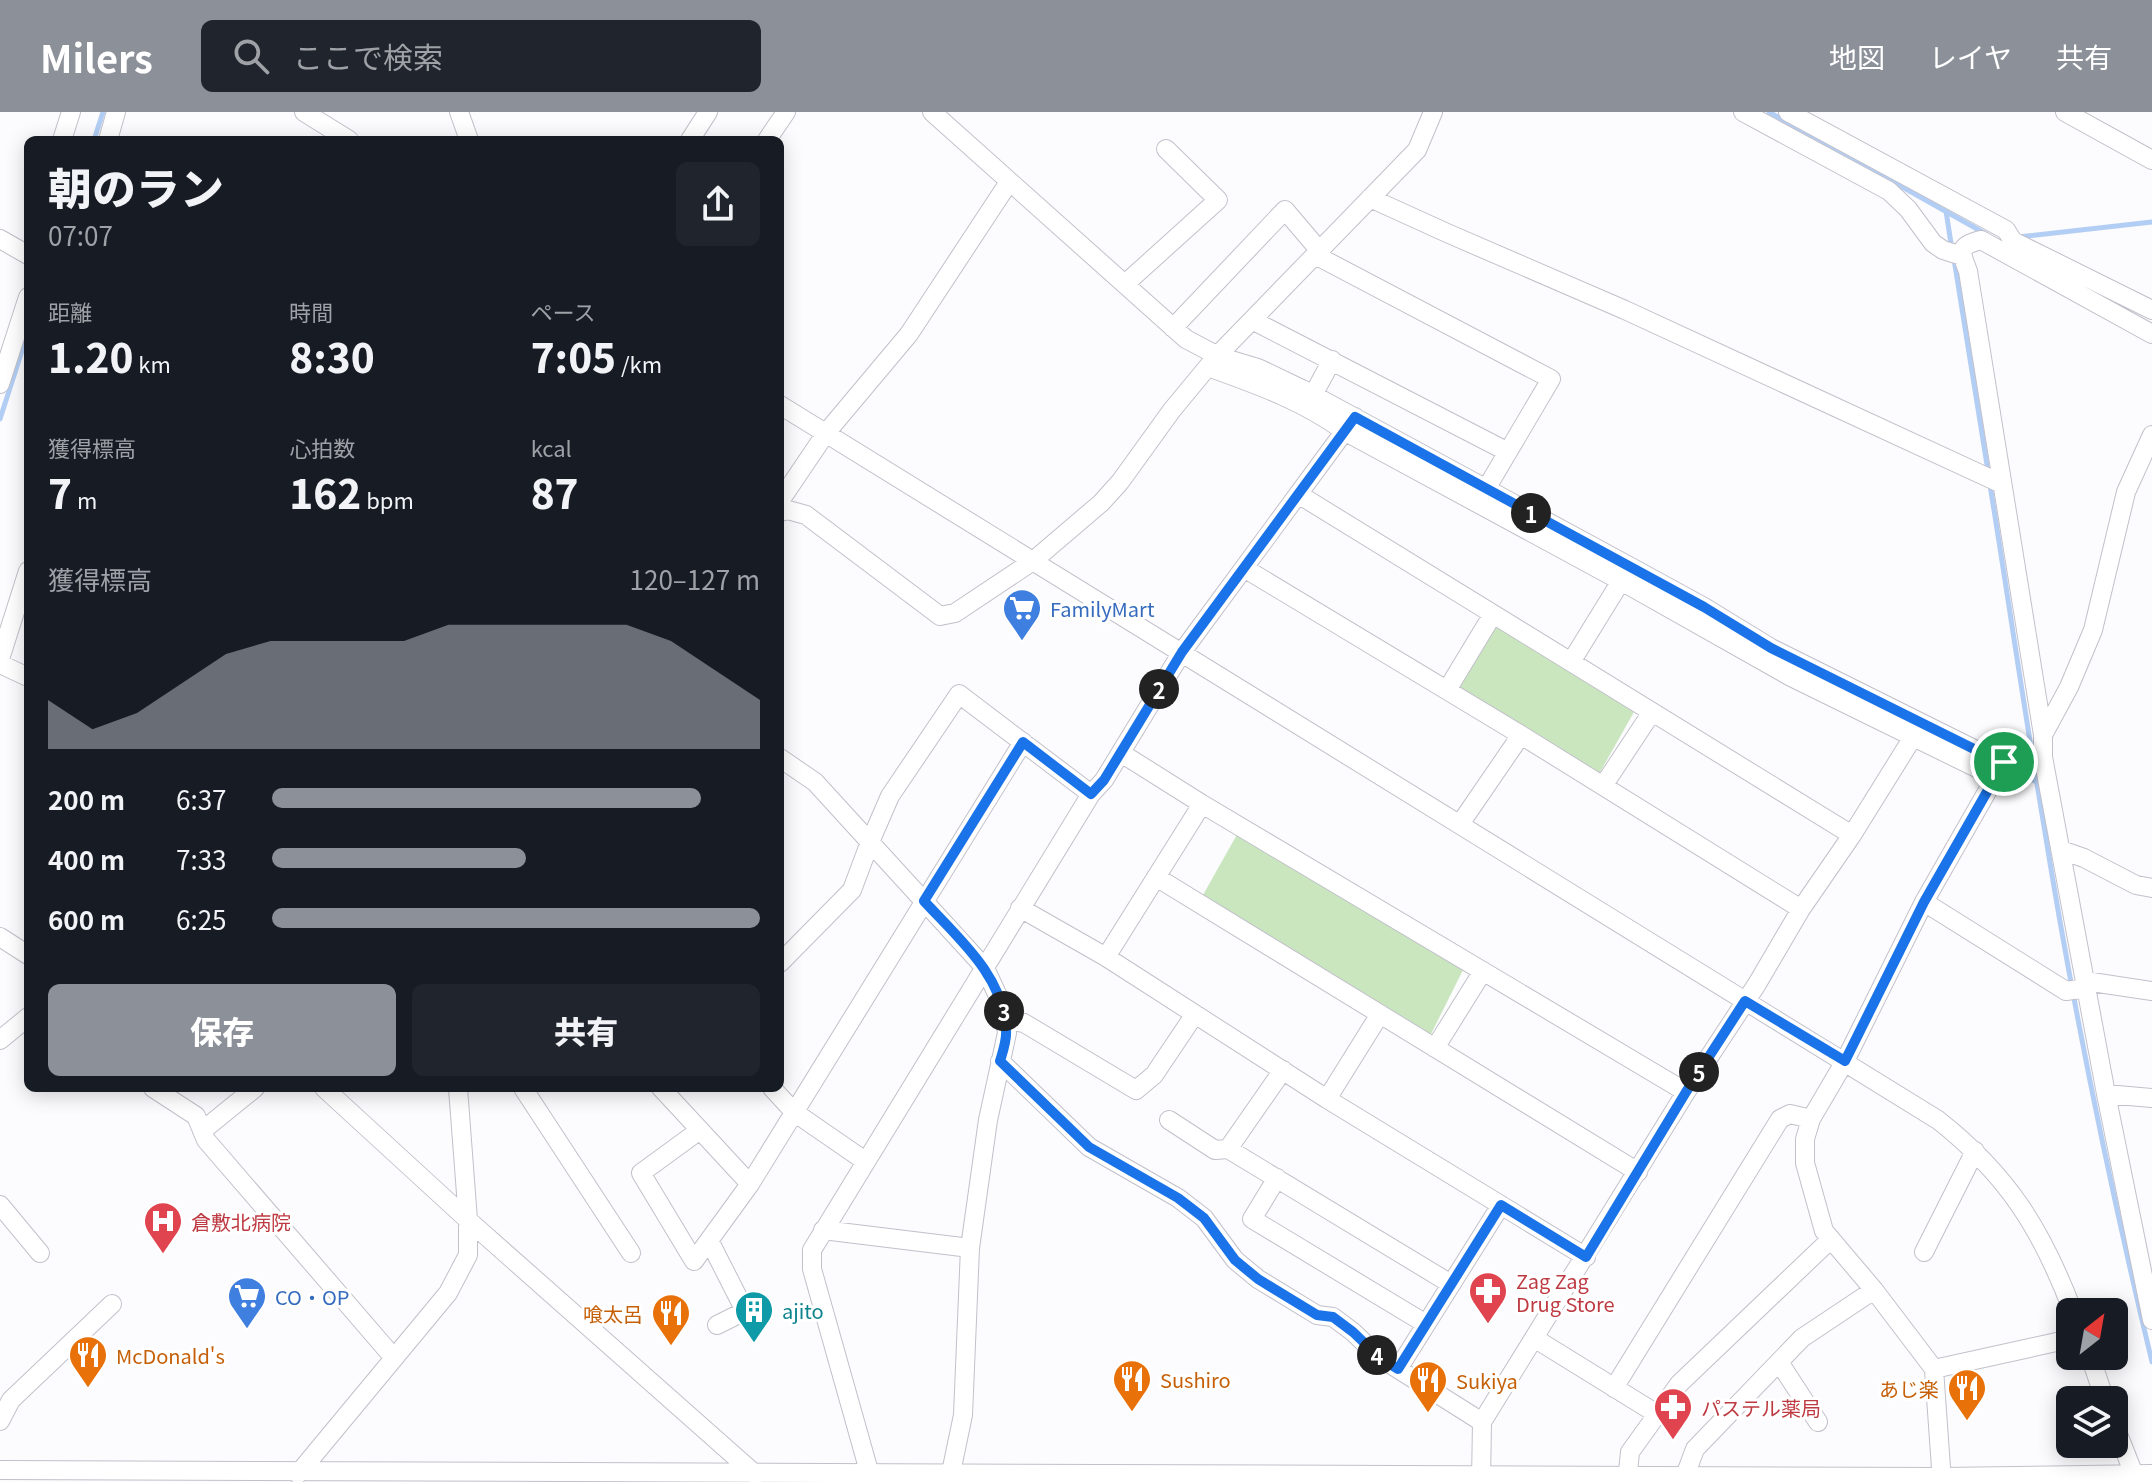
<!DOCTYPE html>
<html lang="ja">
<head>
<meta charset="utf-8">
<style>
  body { margin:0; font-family:Georgia,"Noto Sans JP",serif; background:#20242c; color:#f1f3f6; height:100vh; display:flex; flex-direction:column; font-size:30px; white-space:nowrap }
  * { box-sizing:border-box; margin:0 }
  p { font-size:26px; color:#9ea1a6 }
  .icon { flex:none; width:44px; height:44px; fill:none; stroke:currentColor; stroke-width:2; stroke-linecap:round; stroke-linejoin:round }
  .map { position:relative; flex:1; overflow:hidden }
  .drawer { position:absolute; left:24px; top:24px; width:760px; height:956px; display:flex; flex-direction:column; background:#171b24; border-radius:12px; box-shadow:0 4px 20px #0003 }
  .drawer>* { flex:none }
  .needle { width:52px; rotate:31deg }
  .tools { position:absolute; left:2056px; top:1186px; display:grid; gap:16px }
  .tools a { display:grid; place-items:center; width:72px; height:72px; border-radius:12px; background:#171b24; box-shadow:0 4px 20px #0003; font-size:40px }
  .pin { position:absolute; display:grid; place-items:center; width:68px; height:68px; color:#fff; margin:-34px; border:4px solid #fff; border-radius:50%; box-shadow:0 2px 8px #0007 }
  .km { position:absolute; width:40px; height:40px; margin:-20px; border-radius:50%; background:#222; color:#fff; font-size:22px; line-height:40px; text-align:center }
  .round { display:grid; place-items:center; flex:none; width:84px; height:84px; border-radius:12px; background:#20242c }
  .head { display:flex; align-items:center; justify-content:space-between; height:136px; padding:0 24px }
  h1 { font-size:44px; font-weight:800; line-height:60px }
  .stats { display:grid; grid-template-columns:repeat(3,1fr); gap:12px; height:136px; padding:8px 24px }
  .stats div { display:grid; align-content:center }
  .stats b { font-size:40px; font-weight:800 }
  .stats small { font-size:22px; font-weight:400 }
  .stats p { font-size:22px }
  .chart { height:224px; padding:16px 24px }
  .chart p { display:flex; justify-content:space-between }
  .chart svg { width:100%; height:144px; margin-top:8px; fill:#8c9099; opacity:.7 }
  .button { display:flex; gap:16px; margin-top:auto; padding:16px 24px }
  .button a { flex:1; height:92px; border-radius:12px; background:#8c9099; color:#fff; font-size:32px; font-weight:800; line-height:92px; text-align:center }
  .button a+a { background:#20242c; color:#f1f3f6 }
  ul { padding:0 24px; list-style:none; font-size:26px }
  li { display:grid; grid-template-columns:128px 96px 1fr; align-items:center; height:60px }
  li i { height:20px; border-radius:10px; background:#8c9099 }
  header { display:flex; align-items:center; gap:48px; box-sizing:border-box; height:112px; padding:0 40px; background:#8c9099; color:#fff }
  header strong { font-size:38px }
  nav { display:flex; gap:44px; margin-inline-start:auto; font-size:28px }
  .search { width:560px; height:72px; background:#20242c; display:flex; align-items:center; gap:20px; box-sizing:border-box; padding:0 28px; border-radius:12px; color:#9ea1a6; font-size:30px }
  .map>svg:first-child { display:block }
</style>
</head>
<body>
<header>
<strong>Milers</strong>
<div class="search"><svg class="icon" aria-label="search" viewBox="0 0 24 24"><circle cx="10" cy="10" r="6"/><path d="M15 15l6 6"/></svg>ここで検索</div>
<nav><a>地図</a><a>レイヤ</a><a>共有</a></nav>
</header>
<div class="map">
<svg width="2152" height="1370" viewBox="0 0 2152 1370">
  <rect width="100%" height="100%" fill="#fcfbfd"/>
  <path fill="#c9e6bf" d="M1495 513 1634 600 1599 662 1456 575Z
    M1239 719 1464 856 1431 922 1203 783Z"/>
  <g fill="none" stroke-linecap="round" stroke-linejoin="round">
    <path stroke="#b3cef4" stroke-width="5" d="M1769 0 1986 122
      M94 28 103 0
      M1946 99 1952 138
      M2018 125 2152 110
      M1954 147 1988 359
      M0 307 28 220
      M1990 373C2008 484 2024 597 2043 708 2072 890 2109 1071 2152 1250
      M2005 659 2038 670"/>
    <g stroke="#c2c0ca" stroke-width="20">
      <path id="minor" d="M304 0 349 28
        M459 0 469 28
        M932 0 1186 227 1218 244 1258 256 1302 277 1629 454 1704 495 1771 536 1976 638 2004 650
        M1743 0 1889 79 1908 97 1933 131 1943 138 1962 144
        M1788 0 2006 118 2013 129 2152 198
        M2065 0 2152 48
        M62 28 71 0
        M108 28 116 0
        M690 28 708 0
        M767 28 786 0
        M1370 86 1447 121 1625 198 2002 372
        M0 127 28 143
        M1315 143 1551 267 1486 377
        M1125 172 1218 88 1166 37
        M1252 208 1508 340
        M1173 216 1285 98 1319 138
        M2152 222 1981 128C1958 134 1960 139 1968 159L2043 623V645L2106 982 2152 1208
        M1208 255C1255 272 1304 289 1344 319L1621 469 1791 565 1995 665
        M0 272 28 185
        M1313 283 1332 248
        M780 293 1938 1008C2008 1063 2042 1118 2073 1200
        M1298 382 1852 723
        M780 389 826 321 909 222 1009 70
        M780 400 788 398 806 403 940 504 955 501 1033 449 1101 391 1120 370 1172 298 1215 246 1417 38 1433 0
        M1244 456 1521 623 1801 797
        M0 547 28 459
        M1571 550 1621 469
        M0 552 28 565
        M1447 578 1493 502
        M2043 623 2069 575 2093 518 2126 380 2152 323
        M1121 641 1202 692 1686 980
        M780 646 815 670 985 856 1003 895 1007 921 988 1008 970 1136 963 1303 949 1370
        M1603 674 1652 600
        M1460 712 1521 623
        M2061 738 2084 746 2136 773 2152 776
        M1156 765 1638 1060
        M1924 790 2066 879 2086 876
        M1020 796 1106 845 1327 987 1586 1145
        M0 825 28 843
        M1106 845 1202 692
        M780 851 852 778 870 730 890 684 959 582 1091 682
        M2085 869 2152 879
        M1005 908 1024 911 1136 978 1154 963 1195 902
        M0 928 28 905
        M1435 936 1483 859
        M1000 949 1089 1035 1178 1086 1204 1106 1235 1148 1258 1167 1317 1203 1333 1205 1353 1220 1379 1245 1482 1310
        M1283 958 1228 1037 1451 1172
        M153 976 196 1004 206 1028 394 1246
        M324 976 468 1108 756 1363
        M523 976 631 1141
        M661 976 750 1072
        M772 976 794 1000 865 1049
        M2106 982 2152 986
        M1327 987 1380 902
        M1169 1008 1215 1038 1228 1037
        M700 1018 641 1061 694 1149 750 1072 1023 630
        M202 1019 255 976
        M1277 1066 1252 1107 1426 1212
        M0 1093 40 1141
        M823 1118 970 1136
        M709 1128 745 1199 717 1213
        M1924 1140 1975 1039
        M1534 1226 1657 1302
        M2090 1244 2105 1288
        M1779 1250 1818 1310
        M1398 1257 1501 1093
        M1934 1257 2070 1227
        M1614 1276 1780 1007 1790 1002 1811 1007
        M0 1309 11 1288 112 1192
        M2114 1312 2137 1370
        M0 1358 1942 1365 2152 1362
        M298 1362 448 1181 468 1143V1108L458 976
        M1685 1364 1695 1337 1802 1226 1874 1178
        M872 1370 812 1157V1138L1091 682 1104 668 1182 540 1355 305
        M1481 1370 1482 1310 1686 980 1757 872 1801 797 1852 723 1913 625
        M1627 1370 1630 1340 1679 1272 1831 1127
        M1942 1370 1934 1257 1874 1178 1824 1119 1805 1051V1027L1811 1007 1845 949 1924 790 2004 650 2043 645"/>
    </g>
    <use href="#minor" stroke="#fff" stroke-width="18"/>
  </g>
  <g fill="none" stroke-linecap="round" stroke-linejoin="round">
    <g stroke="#fff" stroke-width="16">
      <path id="route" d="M1355 305 1704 495 1771 536 1976 638 2004 650 1924 790 1845 949 1745 889 1686 980 1586 1145 1501 1093 1398 1257 1379 1245 1353 1220 1333 1205 1317 1203 1258 1167 1235 1148 1204 1106 1178 1086 1089 1035 1000 949C1003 939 1007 928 1006 918 1004 864 958 826 924 789L1023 630 1091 682 1104 668 1182 540Z"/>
    </g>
    <use href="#route" stroke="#1a73e8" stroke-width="10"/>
  </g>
  <defs>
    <g id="supermarket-pin" transform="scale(2)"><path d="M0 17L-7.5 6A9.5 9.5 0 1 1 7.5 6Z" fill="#3f7fe0" stroke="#fff"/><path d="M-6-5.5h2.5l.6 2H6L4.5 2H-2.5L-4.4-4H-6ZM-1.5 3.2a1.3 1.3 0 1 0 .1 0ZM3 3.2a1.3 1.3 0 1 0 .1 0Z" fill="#fff"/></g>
    <g id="hospital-pin" transform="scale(2)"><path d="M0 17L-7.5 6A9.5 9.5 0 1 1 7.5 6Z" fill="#e0444e" stroke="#fff"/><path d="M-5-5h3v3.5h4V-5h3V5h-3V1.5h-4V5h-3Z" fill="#fff"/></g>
    <g id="pharmacy-pin" transform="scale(2)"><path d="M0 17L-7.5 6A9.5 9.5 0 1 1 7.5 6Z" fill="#e0444e" stroke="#fff"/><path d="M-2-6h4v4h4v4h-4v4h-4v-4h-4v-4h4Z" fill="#fff"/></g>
    <g id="building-pin" transform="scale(2)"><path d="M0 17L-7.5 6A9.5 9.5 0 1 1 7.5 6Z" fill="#0f9aa8" stroke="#fff"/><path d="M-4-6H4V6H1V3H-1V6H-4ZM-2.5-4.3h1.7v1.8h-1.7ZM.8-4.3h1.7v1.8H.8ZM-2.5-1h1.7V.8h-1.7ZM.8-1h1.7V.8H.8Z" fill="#fff"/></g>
    <g id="restaurant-pin" transform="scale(2)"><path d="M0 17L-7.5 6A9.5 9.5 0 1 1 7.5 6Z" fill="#e8710a" stroke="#fff"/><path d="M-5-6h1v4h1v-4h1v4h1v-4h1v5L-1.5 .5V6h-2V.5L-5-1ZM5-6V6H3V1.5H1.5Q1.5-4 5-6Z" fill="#fff"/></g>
  </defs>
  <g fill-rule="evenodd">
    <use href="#supermarket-pin" x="1022" y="496"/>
    <use href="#hospital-pin" x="163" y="1109"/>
    <use href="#pharmacy-pin" x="1488" y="1179"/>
    <use href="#supermarket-pin" x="247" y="1184"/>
    <use href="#building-pin" x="754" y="1198"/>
    <use href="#restaurant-pin" x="671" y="1201"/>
    <use href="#restaurant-pin" x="88" y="1243"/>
    <use href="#restaurant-pin" x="1132" y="1267"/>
    <use href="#restaurant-pin" x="1428" y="1268"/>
    <use href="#restaurant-pin" x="1967" y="1276"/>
    <use href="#pharmacy-pin" x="1673" y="1295"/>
  </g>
  <g text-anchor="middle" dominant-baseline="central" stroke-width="6" stroke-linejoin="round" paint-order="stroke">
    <g font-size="20" fill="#366cbe" stroke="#fff" text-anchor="start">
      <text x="1050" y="496">FamilyMart</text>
      <text x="275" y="1184">CO・OP</text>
    </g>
    <g font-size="20" fill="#be3a42" stroke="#fff" text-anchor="start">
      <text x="191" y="1109">倉敷北病院</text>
      <text x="1516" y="1168">Zag Zag<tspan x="1516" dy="23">Drug Store</tspan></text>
      <text x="1701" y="1295">パステル薬局</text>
    </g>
    <g font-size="20" fill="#0d838f" stroke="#fff" text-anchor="start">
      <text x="782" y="1198">ajito</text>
    </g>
    <g font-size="20" fill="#c56008" stroke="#fff" text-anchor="start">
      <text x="643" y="1201" text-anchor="end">喰太呂</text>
      <text x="116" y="1243">McDonald's</text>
      <text x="1160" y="1267">Sushiro</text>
      <text x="1456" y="1268">Sukiya</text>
      <text x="1939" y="1276" text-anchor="end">あじ楽</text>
    </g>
  </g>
</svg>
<div class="tools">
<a><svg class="needle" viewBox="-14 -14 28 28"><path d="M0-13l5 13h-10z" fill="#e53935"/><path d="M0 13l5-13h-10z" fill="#9ea1a6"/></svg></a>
<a><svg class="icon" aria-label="layers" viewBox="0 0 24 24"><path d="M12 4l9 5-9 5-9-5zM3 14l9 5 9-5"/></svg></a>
</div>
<div class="pin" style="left:2004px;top:650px;background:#1e9e55"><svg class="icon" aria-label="arrive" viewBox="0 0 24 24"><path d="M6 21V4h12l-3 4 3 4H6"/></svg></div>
<b class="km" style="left:1531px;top:401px">1</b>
<b class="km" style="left:1159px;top:577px">2</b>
<b class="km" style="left:1004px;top:899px">3</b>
<b class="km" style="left:1377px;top:1243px">4</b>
<b class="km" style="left:1699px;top:960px">5</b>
<section class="drawer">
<div class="head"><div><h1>朝のラン</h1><p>07:07</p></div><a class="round"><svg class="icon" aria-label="share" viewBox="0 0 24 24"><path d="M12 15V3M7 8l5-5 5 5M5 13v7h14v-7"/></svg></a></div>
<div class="stats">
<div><p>距離</p><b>1.20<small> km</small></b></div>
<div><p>時間</p><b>8:30</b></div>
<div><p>ペース</p><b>7:05<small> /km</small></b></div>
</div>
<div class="stats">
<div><p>獲得標高</p><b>7<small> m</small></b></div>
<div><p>心拍数</p><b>162<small> bpm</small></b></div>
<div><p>kcal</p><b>87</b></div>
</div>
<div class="chart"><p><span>獲得標高</span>120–127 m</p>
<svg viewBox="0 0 160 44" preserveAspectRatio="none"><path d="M0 44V29L10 38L20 33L30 24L40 15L50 11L60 11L70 11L80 11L90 6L100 6L110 6L120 6L130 6L140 11L150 20L160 29V44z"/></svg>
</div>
<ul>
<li><b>200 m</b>6:37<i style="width:88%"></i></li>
<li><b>400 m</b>7:33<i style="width:52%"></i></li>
<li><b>600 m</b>6:25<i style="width:100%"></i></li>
</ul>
<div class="button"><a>保存</a><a>共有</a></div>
</section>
</div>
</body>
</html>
